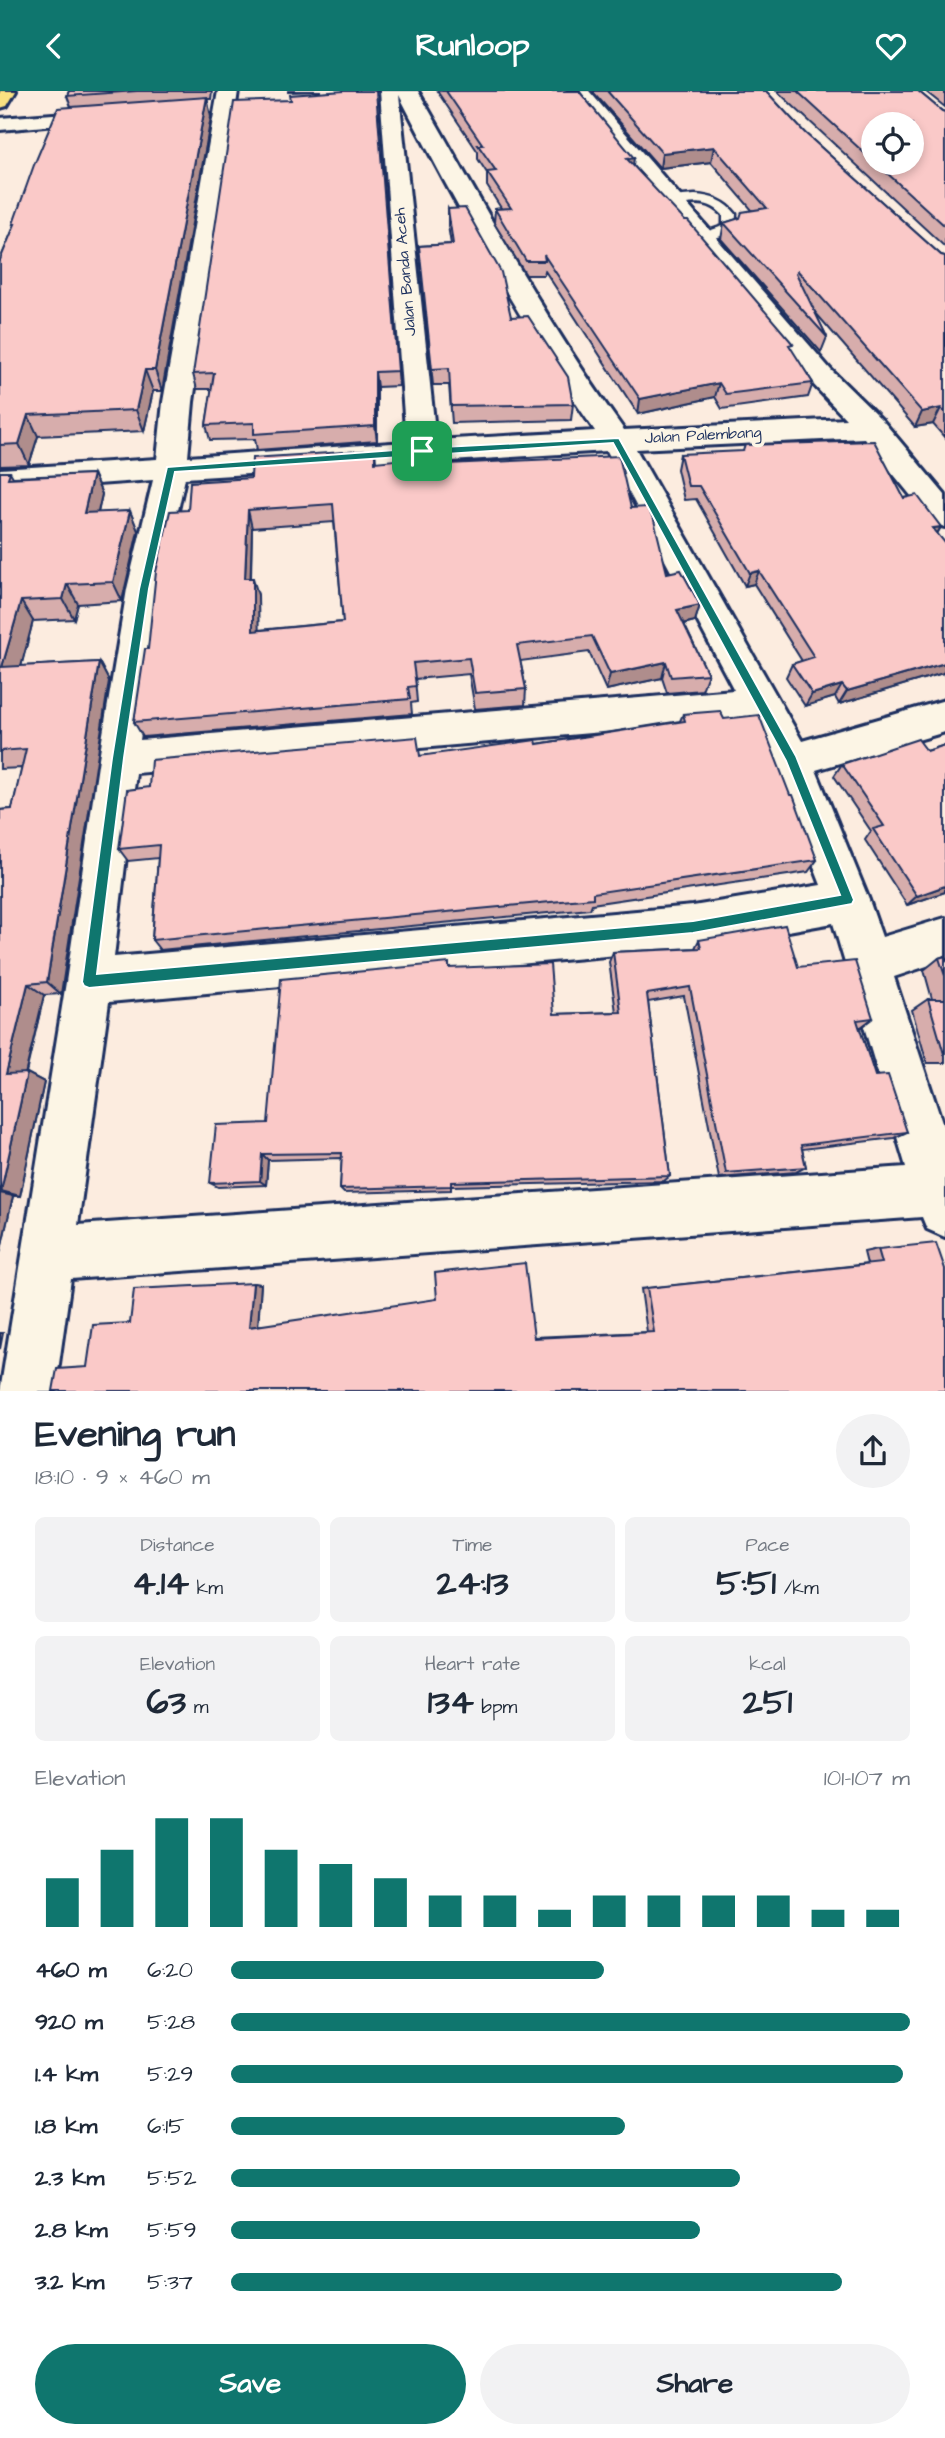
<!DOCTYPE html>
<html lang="en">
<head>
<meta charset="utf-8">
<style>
  body { margin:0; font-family:"Architects Daughter",sans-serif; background:#f2f2f3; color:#1f2937; height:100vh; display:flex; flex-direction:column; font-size:26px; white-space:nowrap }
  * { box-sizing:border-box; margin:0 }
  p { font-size:23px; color:#747a83 }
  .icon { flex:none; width:38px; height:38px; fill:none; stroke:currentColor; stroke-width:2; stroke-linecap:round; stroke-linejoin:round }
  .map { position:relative; height:1300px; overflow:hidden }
  .panel { display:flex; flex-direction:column; background:#fff; flex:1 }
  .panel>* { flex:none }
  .buttons { position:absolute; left:861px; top:21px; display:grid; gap:14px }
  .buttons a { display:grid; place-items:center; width:63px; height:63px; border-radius:50%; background:#fff; box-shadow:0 4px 10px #0003; font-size:35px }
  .pin { position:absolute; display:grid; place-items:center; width:60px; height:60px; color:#fff; margin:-30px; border-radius:14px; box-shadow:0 4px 10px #0006 }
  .round { display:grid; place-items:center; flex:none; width:74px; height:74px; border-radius:37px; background:#f2f2f3 }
  .head { display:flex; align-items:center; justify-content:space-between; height:119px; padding:0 35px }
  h1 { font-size:38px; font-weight:700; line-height:52px }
  .metrics { display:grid; grid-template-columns:repeat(3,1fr); gap:10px; height:119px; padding:7px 35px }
  .metrics div { display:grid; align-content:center; border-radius:10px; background:#f2f2f3; text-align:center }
  .metrics b { font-size:35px; font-weight:700 }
  .metrics small { font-size:19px; font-weight:400 }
  .metrics p { font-size:19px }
  .chart { height:196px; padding:14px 35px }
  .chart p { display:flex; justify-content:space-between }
  .chart svg { width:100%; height:126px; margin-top:7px; stroke:#0f766e; stroke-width:6 }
  .action { display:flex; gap:14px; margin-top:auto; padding:14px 35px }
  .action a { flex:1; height:80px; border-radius:42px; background:#0f766e; color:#fff; font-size:28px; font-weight:700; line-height:80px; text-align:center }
  .action a+a { background:#f2f2f3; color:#1f2937 }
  ul { padding:0 35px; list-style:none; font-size:23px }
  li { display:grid; grid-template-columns:112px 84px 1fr; align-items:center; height:52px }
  li i { height:18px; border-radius:9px; background:#0f766e }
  header { display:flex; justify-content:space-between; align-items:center; height:91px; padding:0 35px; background:#0f766e; color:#fff; font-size:32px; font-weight:700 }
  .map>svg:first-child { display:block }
</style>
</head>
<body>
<header><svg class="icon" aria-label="back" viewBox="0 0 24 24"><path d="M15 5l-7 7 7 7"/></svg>Runloop<svg class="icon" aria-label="heart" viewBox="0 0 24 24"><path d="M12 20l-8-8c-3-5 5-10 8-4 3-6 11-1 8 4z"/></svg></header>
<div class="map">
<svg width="945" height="1301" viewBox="0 0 945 1301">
  <rect width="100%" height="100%" fill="#fcecdf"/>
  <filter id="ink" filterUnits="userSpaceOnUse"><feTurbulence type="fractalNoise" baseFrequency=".0143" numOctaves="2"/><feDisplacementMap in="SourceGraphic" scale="14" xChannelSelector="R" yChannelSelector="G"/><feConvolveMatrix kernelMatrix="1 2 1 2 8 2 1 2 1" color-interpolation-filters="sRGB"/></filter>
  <g filter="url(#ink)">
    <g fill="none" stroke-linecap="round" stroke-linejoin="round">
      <g stroke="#1b2f5e" stroke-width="5">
        <path id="service" d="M695 104C712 105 726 110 736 123L735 140 707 150H697V144L723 135V124C701 101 679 121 665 110L671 106Z"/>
      </g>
      <g stroke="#1b2f5e" stroke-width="6">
        <path id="minor" d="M218 0H238L193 311 188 366 406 351 380 0H418C484 115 546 231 624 339L846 328 811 291 568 0H589L831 279 883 330 945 404V436L934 433 864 347 636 358 802 650 945 609V641L816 679 869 809 882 846 945 827V869L894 886 945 1041V1146L927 1138 922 1126 71 1188 55 1301H0L66 891 99 667 127 498 153 389 0 400V378L157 368 163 311ZM399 4C459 120 521 233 595 340L436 349ZM607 360 734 599 140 649 161 498 185 387ZM750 628 774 673 821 794 693 815 114 866 136 682ZM833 832 906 1076 78 1134 109 911 693 857Z
          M106 19 113 21 117 25 113 29 0 39V27Z"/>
      </g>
      <g stroke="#1b2f5e" stroke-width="6">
        <path id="primary" d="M0 0H16L7 15 0 17Z"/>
      </g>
      <use href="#service" fill="#fcf5e5" fill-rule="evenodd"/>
      <use href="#minor" fill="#fcf5e5" fill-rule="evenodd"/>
      <use href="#primary" fill="#f9e181" fill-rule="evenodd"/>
    </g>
    <path fill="#d7adac" stroke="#1b2f5e" stroke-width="2" fill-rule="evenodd" d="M69 0H212L211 8H207L211 26 162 300H153L144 340 38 345 29 374 0 375V169L14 136 13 133 71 16 67 5Z
      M288 0H321L288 1Z
      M376 0 399 295 377 296V350L257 359 255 348 210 349 206 334 212 298H197L193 283 290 9Z
      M437 0H579L633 74 791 259 813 292 808 306 722 318 715 306 638 323 545 180 544 184H526L494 132 495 118 501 117 487 95V82L478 68V61Z
      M594 0H766L805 42 941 164 945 165V347L933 333 915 336 814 220 827 246 821 261 721 148 724 132 740 127 752 119 711 71 660 77 594 2Z
      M777 0H918L942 20 945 21V156ZM873 33 912 72H873Z
      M925 0H945V16Z
      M448 118 511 226 573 313 571 329 452 332 449 294H433L419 155 451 153 448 135Z
      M375 359 376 371 448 373 631 417 667 482 700 514 695 530 684 533 708 583 702 599 667 602 662 587 606 599 589 561 520 570 526 598 525 614 475 618 469 583 415 588 417 611 411 612 412 623 143 646 134 631 148 558 251 387ZM334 431 343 531 258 539V504L251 487 252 437Z
      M680 363 904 407 941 436 937 443 945 452V585L943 582 839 613 835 606 805 615 786 586 792 573 802 570 754 493 745 495 696 408 684 409 677 378Z
      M0 381H10L13 386 93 383 102 403 98 422 130 420 138 440 122 510 78 513 74 528 33 530 21 575 99 571 109 590 61 903 44 904 26 982 44 991 20 1105H13L0 1162V719L12 718 22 677 0 678Z
      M683 623 724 628 790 704 817 769 808 781 592 813 590 818 160 859 152 849 158 767 128 770 119 758 420 665 537 653 680 630Z
      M945 654V801L907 814 865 749 871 740 834 685 842 673 927 660Z
      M699 849 798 876 873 927 861 936H859L875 985 907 1041 894 1047 802 1058 806 1076 796 1081 719 1087 684 905 648 911 670 1085 664 1090 451 1095V1099L344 1102 340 1098 342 1067 268 1069 266 1094 218 1096 210 1092 268 1032 449 877 554 923 616 921 609 871 613 861 695 857Z
      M945 865V972H927L912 919 928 908H932L924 879 939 867Z
      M878 1158 945 1300 130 1232 253 1192 261 1193 258 1234 533 1246 647 1241 641 1198 867 1173 864 1161Z"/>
    <path fill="#af8d8c" stroke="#1b2f5e" stroke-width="2" d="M207 6 211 26 162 300 155 279Z
      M714 56 711 71 660 77 662 62Z
      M634 67 632 81 627 68Z
      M145 279 153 300 144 340 136 319Z
      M375 281 377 296V350L375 335Z
      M719 292 715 306 638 323 640 308Z
      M941 317 933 333 915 336 922 321Z
      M28 324 38 345 29 374 19 353Z
      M93 383 102 403 93 443 84 422Z
      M248 419 252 437 250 504 245 487Z
      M130 420 138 440 122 510 113 491Z
      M941 436 933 449V437Z
      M759 480 754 493 745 495 750 482Z
      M253 487 258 504 259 556 253 540Z
      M67 493 78 513 74 528 63 508Z
      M21 510 33 530 16 595 2 576Z
      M700 514 695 530 672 535 677 519Z
      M99 571 109 590 61 903 47 891Z
      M666 571 662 587 606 599 610 583Z
      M945 572V579L943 582 839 613 847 600Z
      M842 594 835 606 805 615 812 603Z
      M945 795V801L907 814 917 805Z
      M28 893 44 904 23 992 6 983Z
      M27 982 44 991 20 1105 1 1100Z
      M262 1063 268 1069 266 1094 260 1090Z
      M0 1102 13 1105 0 1162Z
      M253 1192 261 1193 258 1235 249 1236Z
      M0 1242H3L0 1258Z"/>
    <path fill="#fac9c8" stroke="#1b2f5e" stroke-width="2" fill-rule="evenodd" d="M69 0H137L67 5Z
      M344 0H376L398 280 375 281V335L254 343V332L206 334 214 282 193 283 234 11 291 9 290 4Z
      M446 0H579L634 67 627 68 685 130H688L793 253 789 254 813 292 726 303 719 292 640 308 544 164 545 170H526L495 118 511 117 487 81 496 80 478 54H483Z
      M607 0H766L805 42 941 164 945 165V322L941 317 922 321 798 180 796 182 827 246 724 132 740 127 742 121 767 117 714 56 662 62Z
      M797 0H918L942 20 945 21V135L876 72H912V33H873V70Z
      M207 6 155 279H145L136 319 28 324 19 353 0 354V169L15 133H13L34 74 58 17Z
      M465 117 501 181 511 226 528 225 568 286 573 313 451 315 449 277 432 278 419 155 453 153 448 118Z
      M874 350 904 407 917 404 941 436 933 437 945 452V572L847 600 842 594 812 603 792 573 814 566 759 480 750 482 699 395H688L680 363 743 360 745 354Z
      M375 359V371L447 364 448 373 619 365 631 417 647 416 654 429 667 482 681 479 700 514 677 519 708 583 671 586 666 571 610 583 592 545 517 554 526 598 475 602 469 567 413 572 416 595 408 596 410 608 134 631 145 558H148L156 481 170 420 188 419 190 391 251 387 252 367ZM333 413 343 531 253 540V487H245L248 419Z
      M0 381H10L8 387 93 383 84 422 130 420 113 491 67 493 63 508 21 510 2 576 99 571 47 891 28 893 6 983 27 982 1 1100H0V719L12 718 26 658 0 660Z
      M720 620 724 628 759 624 790 704H793L817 769 593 802V807L152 849 159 754 119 758 127 699 149 696 151 669 417 646 420 665 536 649 537 653 685 630 683 623Z
      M918 648 927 660 945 654V795L917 805 873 738 884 735 842 673Z
      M785 834 798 876 855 870 873 927 857 929 875 985 888 984 907 1041 801 1054 806 1076 726 1082 690 896 647 903 670 1085 451 1091V1095L340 1098 342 1062 262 1063 260 1090 210 1092 216 1034 268 1032 281 888 449 872V877L550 873 554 923 621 921 613 861 701 857 699 849Z
      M945 865V885L939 867Z
      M928 908H945V962L944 963Z
      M936 1152 945 1178V1300H53L57 1278 87 1276 93 1234 130 1232 134 1198 253 1192 249 1236 437 1208 435 1182 525 1172 534 1247 654 1241 647 1197 882 1172 878 1158Z"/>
  </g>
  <path fill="#0f766e" stroke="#fff" stroke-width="2" fill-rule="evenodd" d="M619 347 796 665 854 809 852 813 693 842 89 897 84 895 82 891 112 667 139 498 167 376 422 357ZM613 352 786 670 840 804 693 830 97 883 124 667 149 498 175 381Z"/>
  <g text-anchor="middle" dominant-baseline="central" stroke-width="7" stroke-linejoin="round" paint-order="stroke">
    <g font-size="16" fill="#1b2f5e" stroke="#fcf5e5">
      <text transform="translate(405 181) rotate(-95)">Jalan Banda Aceh</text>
      <text transform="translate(703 344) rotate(-3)">Jalan Palembang</text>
    </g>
  </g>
</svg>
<div class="buttons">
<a><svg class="icon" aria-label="locate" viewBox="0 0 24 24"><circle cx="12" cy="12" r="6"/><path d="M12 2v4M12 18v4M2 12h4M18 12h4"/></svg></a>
</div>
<div class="pin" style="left:422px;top:360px;background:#1e9e55"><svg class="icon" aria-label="arrive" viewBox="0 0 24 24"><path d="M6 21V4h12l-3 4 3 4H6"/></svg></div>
</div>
<section class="panel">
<div class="head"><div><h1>Evening run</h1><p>18:10 · 9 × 460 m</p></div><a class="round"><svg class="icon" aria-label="share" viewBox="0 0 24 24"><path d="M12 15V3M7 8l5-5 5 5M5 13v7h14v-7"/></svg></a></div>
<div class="metrics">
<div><p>Distance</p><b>4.14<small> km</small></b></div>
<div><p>Time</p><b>24:13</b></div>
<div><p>Pace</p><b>5:51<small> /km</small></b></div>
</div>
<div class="metrics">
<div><p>Elevation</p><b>63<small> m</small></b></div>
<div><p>Heart rate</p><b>134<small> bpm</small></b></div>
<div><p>kcal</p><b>251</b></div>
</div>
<div class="chart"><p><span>Elevation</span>101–107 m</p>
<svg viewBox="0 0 160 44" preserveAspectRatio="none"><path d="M5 44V27M15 44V17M25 44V6M35 44V6M45 44V17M55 44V22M65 44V27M75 44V33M85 44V33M95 44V38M105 44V33M115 44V33M125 44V33M135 44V33M145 44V38M155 44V38"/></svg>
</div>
<ul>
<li><b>460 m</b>6:20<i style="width:55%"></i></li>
<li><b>920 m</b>5:28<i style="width:100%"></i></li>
<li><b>1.4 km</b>5:29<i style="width:99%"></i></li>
<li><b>1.8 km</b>6:15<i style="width:58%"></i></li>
<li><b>2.3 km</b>5:52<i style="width:75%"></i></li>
<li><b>2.8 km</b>5:59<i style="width:69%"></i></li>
<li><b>3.2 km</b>5:37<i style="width:90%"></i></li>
</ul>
<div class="action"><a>Save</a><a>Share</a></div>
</section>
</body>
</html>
